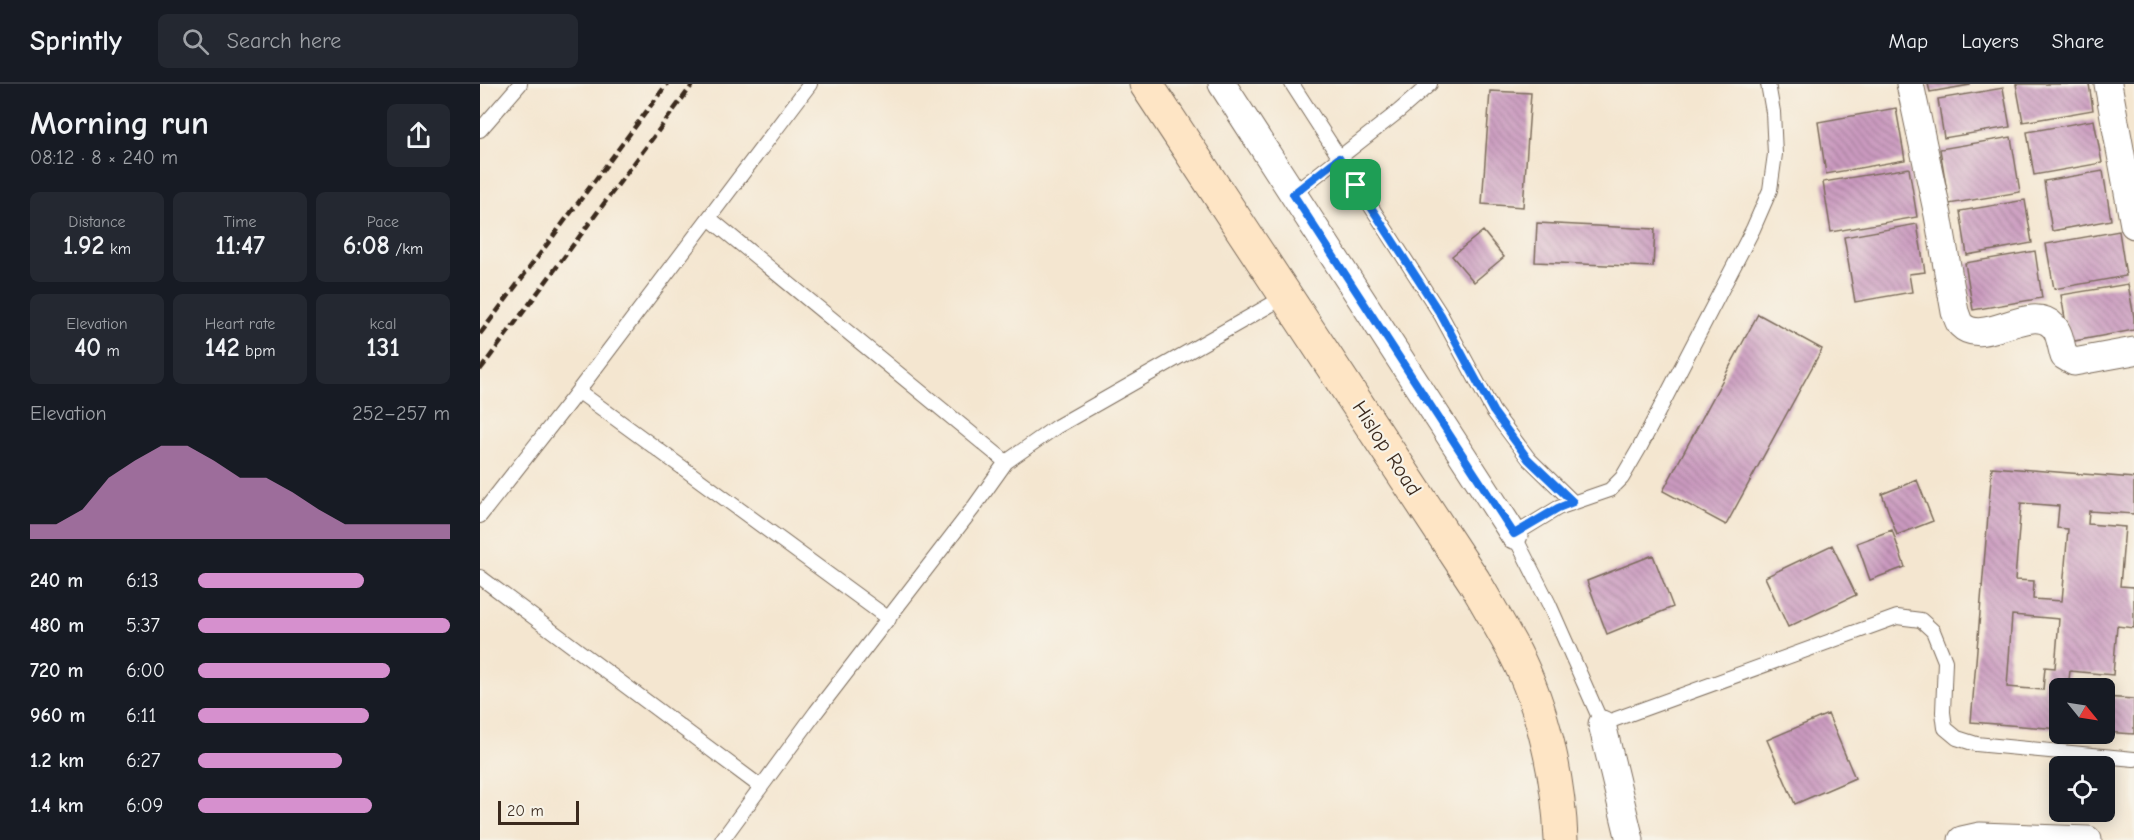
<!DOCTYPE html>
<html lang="en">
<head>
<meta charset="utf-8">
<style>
  body { margin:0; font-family:"Comic Neue",sans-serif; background:#242831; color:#f1f3f6; height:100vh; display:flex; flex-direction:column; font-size:22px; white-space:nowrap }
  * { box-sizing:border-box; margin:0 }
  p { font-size:20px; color:#9ea1a6 }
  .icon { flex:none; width:33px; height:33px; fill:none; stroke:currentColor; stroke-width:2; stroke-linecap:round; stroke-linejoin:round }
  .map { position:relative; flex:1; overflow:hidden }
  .details { display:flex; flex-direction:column; background:#171b24; width:480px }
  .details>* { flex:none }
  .needle { width:39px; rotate:120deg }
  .fabs { position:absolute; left:1569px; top:594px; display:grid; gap:12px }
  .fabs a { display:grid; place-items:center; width:66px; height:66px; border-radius:9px; background:#171b24; box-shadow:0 3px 15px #0003; font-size:30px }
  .scale { position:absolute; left:18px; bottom:15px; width:81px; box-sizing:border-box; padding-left:6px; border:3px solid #3b2a1e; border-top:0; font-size:16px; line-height:21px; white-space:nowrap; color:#3b2a1e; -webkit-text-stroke:4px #f7f3e8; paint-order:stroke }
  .pin { position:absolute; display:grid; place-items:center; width:51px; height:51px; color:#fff; margin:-26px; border-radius:12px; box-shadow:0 3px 9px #0006 }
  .round { display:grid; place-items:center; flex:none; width:63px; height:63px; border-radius:9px; background:#242831 }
  .headline { display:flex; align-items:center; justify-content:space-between; height:102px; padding:0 30px }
  h1 { font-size:33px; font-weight:800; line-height:45px }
  .metrics { display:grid; grid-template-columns:repeat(3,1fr); gap:9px; height:102px; padding:6px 30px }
  .metrics div { display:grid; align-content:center; border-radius:9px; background:#242831; text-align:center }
  .metrics b { font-size:26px; font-weight:800 }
  .metrics small { font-size:16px; font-weight:400 }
  .metrics p { font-size:16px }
  .chart { height:168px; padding:12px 30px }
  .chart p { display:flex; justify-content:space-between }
  .chart svg { width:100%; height:108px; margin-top:6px; fill:#d690ce; opacity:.7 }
  ul { padding:0 30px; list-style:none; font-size:20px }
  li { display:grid; grid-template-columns:96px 72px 1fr; align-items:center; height:45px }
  li i { height:15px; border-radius:8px; background:#d690ce }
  header { display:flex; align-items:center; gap:36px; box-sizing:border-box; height:84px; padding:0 30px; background:#171b24; border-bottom:2px solid #363941 }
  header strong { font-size:28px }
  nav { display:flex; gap:33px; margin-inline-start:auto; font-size:21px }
  .search { width:420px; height:54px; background:#242831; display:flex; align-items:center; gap:15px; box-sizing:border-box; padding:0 21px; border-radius:9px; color:#9ea1a6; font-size:22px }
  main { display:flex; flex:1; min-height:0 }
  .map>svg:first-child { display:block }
</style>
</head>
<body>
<header>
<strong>Sprintly</strong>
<div class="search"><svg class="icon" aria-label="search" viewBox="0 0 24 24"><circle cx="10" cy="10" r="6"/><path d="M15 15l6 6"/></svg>Search here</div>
<nav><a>Map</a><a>Layers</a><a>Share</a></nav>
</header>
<main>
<section class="details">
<div class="headline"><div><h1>Morning run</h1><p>08:12 · 8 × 240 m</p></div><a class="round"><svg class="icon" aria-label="share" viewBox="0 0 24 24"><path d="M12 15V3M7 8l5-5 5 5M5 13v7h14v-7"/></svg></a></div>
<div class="metrics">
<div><p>Distance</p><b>1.92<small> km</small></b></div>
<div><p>Time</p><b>11:47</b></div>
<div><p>Pace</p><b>6:08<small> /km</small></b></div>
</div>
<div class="metrics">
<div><p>Elevation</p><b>40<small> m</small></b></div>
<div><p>Heart rate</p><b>142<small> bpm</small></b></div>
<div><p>kcal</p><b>131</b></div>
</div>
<div class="chart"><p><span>Elevation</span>252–257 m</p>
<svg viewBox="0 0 160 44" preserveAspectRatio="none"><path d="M0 44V38L10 38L20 32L30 19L40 12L50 6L60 6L70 12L80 19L90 19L100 25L110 32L120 38L130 38L140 38L150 38L160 38V44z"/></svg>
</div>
<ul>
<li><b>240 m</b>6:13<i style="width:66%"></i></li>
<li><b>480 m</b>5:37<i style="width:100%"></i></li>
<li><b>720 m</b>6:00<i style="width:76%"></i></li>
<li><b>960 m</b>6:11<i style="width:68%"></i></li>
<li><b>1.2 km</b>6:27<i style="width:57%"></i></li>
<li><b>1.4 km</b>6:09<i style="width:69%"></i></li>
</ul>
</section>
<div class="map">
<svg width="1654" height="756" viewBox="0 0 1654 756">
  <defs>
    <pattern id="building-back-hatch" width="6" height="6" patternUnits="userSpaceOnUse" patternTransform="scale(1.5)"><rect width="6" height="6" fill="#ca9abf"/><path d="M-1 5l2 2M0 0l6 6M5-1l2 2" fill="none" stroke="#a57e9b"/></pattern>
  </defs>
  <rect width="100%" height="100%" fill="#f7f3e8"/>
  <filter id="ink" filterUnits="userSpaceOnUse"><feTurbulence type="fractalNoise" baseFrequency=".0167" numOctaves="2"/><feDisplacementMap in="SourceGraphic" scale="12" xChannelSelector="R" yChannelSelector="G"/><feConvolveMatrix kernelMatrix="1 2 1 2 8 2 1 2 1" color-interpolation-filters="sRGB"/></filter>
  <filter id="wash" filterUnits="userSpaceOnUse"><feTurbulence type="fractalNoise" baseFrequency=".008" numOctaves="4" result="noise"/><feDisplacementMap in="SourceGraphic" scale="24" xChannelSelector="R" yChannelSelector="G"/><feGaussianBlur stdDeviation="1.35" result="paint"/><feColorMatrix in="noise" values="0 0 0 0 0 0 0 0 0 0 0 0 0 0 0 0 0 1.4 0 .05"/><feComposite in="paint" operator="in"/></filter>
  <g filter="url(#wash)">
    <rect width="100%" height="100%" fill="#f4e6d0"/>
    <g id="blocks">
      <path fill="url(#building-back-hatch)" fill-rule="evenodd" d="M1448 0H1490V1L1450 8Z
        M1536 0H1609L1613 26 1543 38Z
        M1523 4 1530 43 1464 54 1458 15Z
        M1010 7 1051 9 1043 123 1002 120Z
        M1416 24 1425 76 1346 90 1338 38Z
        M1614 36 1622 79 1554 91 1547 48Z
        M1531 53 1540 108 1469 120 1460 65Z
        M1429 84 1437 133 1351 148 1343 98Z
        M1623 87 1631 136 1572 147 1564 97Z
        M1545 116 1552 159 1487 171 1480 127Z
        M1057 139 1175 145 1173 183 1055 178Z
        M1437 140 1445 188 1429 190 1432 208 1375 218 1364 153Z
        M1003 147 1024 173 994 198 972 172Z
        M1639 147 1646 192 1574 205 1566 160Z
        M1555 167 1562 214 1493 226 1485 179Z
        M1648 200 1654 233V246L1589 258 1581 211Z
        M1278 230 1342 265 1246 441 1183 407Z
        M1512 383 1654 394V430L1609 427 1608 440 1645 443 1640 502 1654 503V544L1637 542 1633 591 1590 587 1588 604H1580V645L1491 638ZM1541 419 1579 422 1577 444 1588 445 1582 517 1553 515 1554 497 1535 496ZM1532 531 1579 535 1575 584 1565 583 1563 606 1527 603Z
        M1437 396 1453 437 1417 451 1402 410Z
        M1412 446 1425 483 1390 496 1377 459Z
        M1352 461 1376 511 1308 543 1285 493Z
        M1173 471 1193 523 1127 550 1107 497Z
        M1624 613 1654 615V650L1624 648Z
        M1348 630 1375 694 1315 720 1287 656Z"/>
    </g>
  </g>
  <g filter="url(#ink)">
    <use href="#blocks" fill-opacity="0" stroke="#7c6c5c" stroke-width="1.5"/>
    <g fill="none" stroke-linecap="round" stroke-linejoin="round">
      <g stroke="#7c6c5c" stroke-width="16">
        <path id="lane" d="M812 0 961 231 1013 327 1049 375 1093 418
          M1288 0 1293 28 1295 70 1290 106 1273 145 1160 363 1142 394 1130 406 1078 424 1034 451 1069 520 1122 640 1417 533 1441 536 1453 547 1465 577 1463 628 1465 644 1477 654 1496 660 1654 675
          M0 46 40 0
          M813 110 919 27 950 0
          M229 134 526 378
          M98 307 409 535
          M0 432 98 307 330 0
          M0 493 281 703
          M242 756 336 628 494 423 526 378 576 343 806 212"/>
      </g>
      <g stroke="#7c6c5c" stroke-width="29">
        <path id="street" d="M742 0 1034 451
          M1430 0 1458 131 1475 228C1477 232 1478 238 1481 241 1503 264 1551 218 1573 242 1580 248 1581 263 1584 272L1594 278 1654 267
          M1628 0 1654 141
          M1122 640 1150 756
          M1482 756 1500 752 1608 756"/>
      </g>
      <g stroke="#7c6c5c" stroke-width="35">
        <path id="secondary" d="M666 0 994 497C1008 521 1022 545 1035 569 1063 623 1079 695 1081 756"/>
      </g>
      <use href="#lane" stroke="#fff" stroke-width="14"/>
      <use href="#street" stroke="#fff" stroke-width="27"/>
      <use href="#secondary" stroke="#fee5c5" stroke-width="33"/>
      <path stroke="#3b2a1e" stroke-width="4.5" stroke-dasharray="9 4.5" stroke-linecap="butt" d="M0 250 187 0
        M0 286 213 0"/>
    </g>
  </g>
  <g fill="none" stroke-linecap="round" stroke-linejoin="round" filter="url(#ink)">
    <g stroke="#fff" stroke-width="12">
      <path id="route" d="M859 74 961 231 1013 327 1048 375 1093 418 1078 424 1034 450 813 110Z"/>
    </g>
    <use href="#route" stroke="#1a73e8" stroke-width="8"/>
  </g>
  <g text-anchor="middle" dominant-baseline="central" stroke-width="4.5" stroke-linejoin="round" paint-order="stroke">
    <g font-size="21" fill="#3b2a1e" stroke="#f7f3e8">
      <text transform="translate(907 364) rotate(57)">Hislop Road</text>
    </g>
  </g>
</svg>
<div class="fabs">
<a><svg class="needle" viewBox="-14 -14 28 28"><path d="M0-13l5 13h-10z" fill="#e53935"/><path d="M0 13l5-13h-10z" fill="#9ea1a6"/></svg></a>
<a><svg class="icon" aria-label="locate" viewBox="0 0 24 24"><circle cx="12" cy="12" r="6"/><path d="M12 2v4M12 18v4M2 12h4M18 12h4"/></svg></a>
</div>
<div class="scale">20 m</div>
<div class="pin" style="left:876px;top:101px;background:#1e9e55"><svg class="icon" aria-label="arrive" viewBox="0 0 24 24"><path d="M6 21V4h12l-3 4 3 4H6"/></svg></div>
</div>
</main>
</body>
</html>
